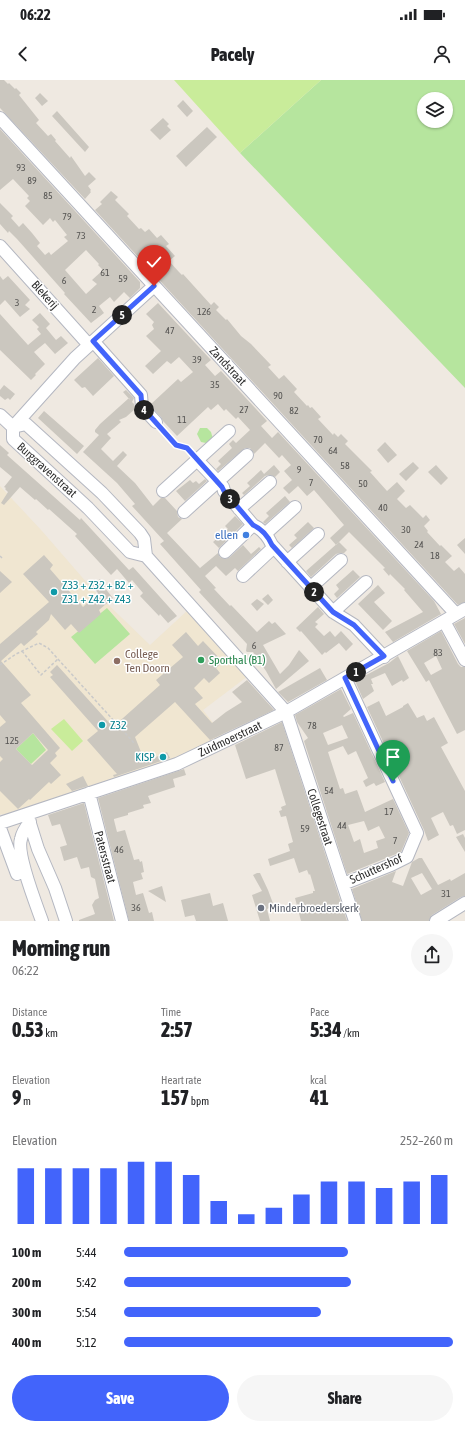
<!DOCTYPE html>
<html lang="en">
<head>
<meta charset="utf-8">
<style>
  body { margin:0; font-family:"Asap Condensed",sans-serif; background:#f6f6f6; color:#202124; height:100vh; display:flex; flex-direction:column; font-size:15px; white-space:nowrap }
  * { box-sizing:border-box; margin:0 }
  p { font-size:13px; color:#757577 }
  .icon { flex:none; width:22px; height:22px; fill:none; stroke:currentColor; stroke-width:2; stroke-linecap:round; stroke-linejoin:round }
  .map { position:relative; height:841px; overflow:hidden }
  .side { display:flex; flex-direction:column; background:#fff; flex:1 }
  .side>* { flex:none }
  .controls { position:absolute; left:417px; top:12px; display:grid; gap:8px }
  .controls a { display:grid; place-items:center; width:36px; height:36px; border-radius:50%; background:#fff; box-shadow:0 1px 3px #0004; font-size:20px }
  .pin { position:absolute; display:grid; place-items:center; width:34px; height:34px; color:#fff; margin:-41px -17px; border-radius:50% 50% 50% 0; rotate:-45deg; box-shadow:0 0 4px #0007 }
  .pin .icon { rotate:45deg }
  .km { position:absolute; width:20px; height:20px; margin:-10px; border-radius:50%; background:#222; color:#fff; font-size:11px; line-height:20px; text-align:center }
  .round { display:grid; place-items:center; flex:none; width:42px; height:42px; border-radius:21px; background:#f6f6f6 }
  .overview { display:flex; align-items:center; justify-content:space-between; height:68px; padding:0 12px }
  h1 { font-size:22px; font-weight:800; line-height:30px }
  .metrics { display:grid; grid-template-columns:repeat(3,1fr); gap:6px; height:68px; padding:4px 12px }
  .metrics div { display:grid; align-content:center }
  .metrics b { font-size:20px; font-weight:800 }
  .metrics small { font-size:11px; font-weight:400 }
  .metrics p { font-size:11px }
  .chart { height:112px; padding:8px 12px }
  .chart p { display:flex; justify-content:space-between }
  .chart svg { width:100%; height:72px; margin-top:4px; stroke:#4264fb; stroke-width:6 }
  .cta { display:flex; gap:8px; margin-top:auto; padding:8px 12px }
  .cta a { flex:1; height:46px; border-radius:24px; background:#4264fb; color:#fff; font-size:16px; font-weight:800; line-height:46px; text-align:center }
  .cta a+a { background:#f6f6f6; color:#202124 }
  ul { padding:0 12px; list-style:none; font-size:13px }
  li { display:grid; grid-template-columns:64px 48px 1fr; align-items:center; height:30px }
  li i { height:10px; border-radius:5px; background:#4264fb }
  .status { display:flex; justify-content:space-between; align-items:center; height:28px; padding:0 20px; background:#fff; direction:ltr }
  .status svg { height:11px; fill:currentColor }
  header { display:flex; justify-content:space-between; align-items:center; height:52px; padding:0 12px; background:#fff; font-size:18px; font-weight:800 }
  .map>svg:first-child { display:block }
</style>
</head>
<body>
<div class="status"><b>06:22</b><svg viewBox="0 0 49 12"><path d="M0 12V9h3v3zM5 12V6h3v6zM10 12V3h3v9zM15 12V0h3v12zM26 1h20v11H26zM47 4h2v5h-2z"/></svg></div>
<header><svg class="icon" aria-label="back" viewBox="0 0 24 24"><path d="M15 5l-7 7 7 7"/></svg>Pacely<svg class="icon" aria-label="person" viewBox="0 0 24 24"><circle cx="12" cy="8" r="4"/><path d="M4 21q1-7 8-7t8 7"/></svg></header>
<div class="map">
<svg width="465" height="841" viewBox="0 0 465 841">
  <rect width="100%" height="100%" fill="#efe9e1"/>
  <path fill="#f0e6d1" d="M0 406 42 451 94 511 150 565 188 530 248 596 203 630 224 657 175 682 5 737 2 734 0 735Z"/>
  <path fill="#b6e59e" fill-rule="evenodd" d="M321 0H465V308L240 73ZM424 19H446V41H424Z
    M200 348H207L211 352 213 359 206 363 201 362 197 354Z
    M107 528 130 554 95 584 71 557Z
    M33 653 46 670 31 684 16 669Z"/>
  <path fill="#c9ec9a" d="M174 0H321L240 73Z
    M64 639 83 661 72 671 51 649Z"/>
  <path fill="#cbc7bf" fill-rule="evenodd" d="M0 0H4L8 4 9 3 15 9 16 8 21 13 19 15 39 40 36 43 48 56 51 54 56 60 55 61 70 78 71 76 85 96 89 92 96 99 88 106 91 110 90 111 91 112 85 119 0 28Z
    M40 13 48 21 42 26 35 18Z
    M183 20 193 31 187 37 177 26Z
    M57 31 89 67 85 72 52 36Z
    M163 38 169 44 167 46 171 50 160 60 150 50Z
    M207 47 217 57 186 87 176 76Z
    M0 49 140 202V208L130 218 124 212 114 222 110 217 99 226 104 233 91 243 64 214 65 213 17 159 9 151 8 153 0 144V123L13 136 11 138 19 147 23 143 32 153 40 163 37 166 45 175 49 172 51 175 68 161 64 157 67 155 55 140 53 142 50 138 43 145 25 126 30 121 27 118 29 116 13 99 0 110ZM86 170 99 184 98 185 103 190 92 200 97 204 86 214 65 190Z
    M111 111 118 117 115 120 129 134 127 136 139 149 141 148 145 152 149 149 157 158 161 155 169 164 166 166 175 176 169 181 179 192 182 195 183 194 211 225 214 222 219 227 216 230 226 240 227 239 241 256 251 264 271 285 268 287 279 299 284 295 297 309 294 312 307 326 308 325 310 328 312 327 321 337 318 339 333 355 334 353 338 357 341 354 348 361 345 364 372 391 370 392 387 411 397 402 405 411 397 419 406 428 410 425 423 438 426 435 430 440 424 446 428 451 427 452 440 466 441 465 452 476 445 482 454 491 459 487 465 494V522L458 525 95 130 102 124 100 122Z
    M0 196 3 200 8 196 30 220 25 225 30 229 20 237 5 220 0 225Z
    M158 223 211 280 205 285 215 296 221 291 267 341 261 346 272 358 278 352 434 521 441 534 393 562 385 552 423 532 404 510 405 509 390 494 389 496 383 489 385 488 349 452 336 465 330 458 344 445 314 410 307 416 298 406 289 414 283 408 292 400 284 391 291 385 282 375 279 378 265 363 254 374 250 368H245L218 391 216 389 221 384 218 381 232 368 229 364 233 360 236 363 250 350 238 337 236 339 226 329 224 331 218 324 211 330 208 327 177 356 163 341 161 337 150 325 178 299 181 302 193 292 179 277 171 284 167 281 153 294 145 286 161 271 146 256 154 249 152 245 154 242 146 234Z
    M40 233 50 244 46 248 56 260 61 256 68 263 55 274 45 263 34 272 45 284 35 294 36 295 31 300 0 270V234L28 265 41 254 37 249 39 247 32 240Z
    M98 278 114 296 93 316 85 307 82 308 74 300Z
    M4 305 15 314 10 320 8 318 5 320 0 316V310Z
    M126 310 134 318 132 322 134 324 135 329 126 337 119 340 121 342 107 354 111 358 101 369 113 381 123 371 127 375 117 386 135 403 153 426 161 418H165L177 431 178 437 182 439 167 453 200 488 218 473 220 477 226 479 230 477 243 465 251 474 259 467 261 469 238 491 235 488 226 496 216 486 205 496 216 508 214 509 230 526 231 525 257 552 269 541 272 544 275 542 286 554 263 565 280 594 289 585 299 570 309 581 276 609 266 591 253 572H247L246 571 247 564 199 512 201 510 160 464 164 461 132 426 135 424 117 403 83 372 99 355 95 352V350L100 344 129 318 130 320 123 312Z
    M44 331 84 366 77 374 38 338Z
    M385 362 397 375 388 383 377 370Z
    M0 365 9 373 7 375 80 440 81 438 129 490 133 487 177 536 168 543 160 534 159 536 140 516 143 513 132 500 129 503 117 489 111 495 75 456 77 454 49 429 48 430 36 419 35 420 20 407 4 425 1 423 8 412 5 409 6 408 4 407 12 397 0 387Z
    M413 382 419 388 406 401 399 394Z
    M274 385 280 392 275 397 269 395 265 396 244 415 242 413 250 406 247 403 261 390 264 394Z
    M436 385 448 398 441 405 428 392Z
    M205 399 207 401 185 421 176 411 190 400 193 403 196 401 199 404Z
    M285 416 290 422 265 444 263 442 269 436 266 433Z
    M235 436 243 444 219 468 213 462 228 449 225 446Z
    M308 442 314 448 292 468 289 465 297 458 294 455Z
    M465 458V474L457 465Z
    M339 462 347 470 344 473H340L336 474 311 497 306 491Z
    M44 475 53 485 50 489 83 527 98 513 92 506 100 499 105 506 104 507 113 518 99 530 101 534 79 553 71 544 65 550 51 534 49 540 36 552 38 554 24 566 21 563 1 581 31 615 21 623 60 668 55 673 57 676 50 683 61 695 51 704 49 702 30 720 29 719 18 729 0 711V682L3 679 0 676V647L6 642 0 635V564L49 522 23 494ZM33 653 48 670 32 685 16 669Z
    M353 490 360 497 337 518 334 514 339 509 336 505Z
    M0 491 12 502 0 513Z
    M378 505 385 513 374 522 392 541 383 550 358 524Z
    M268 514 273 520 268 525 262 519Z
    M257 519 264 524 257 531 251 524Z
    M318 527 324 534 315 542 318 544 315 547 324 556 330 551 335 557 341 551 353 564 346 571 339 563 326 573 325 572 322 575 301 551 300 552 296 548Z
    M465 538V564L454 544Z
    M441 551 458 584 461 587H465V650L457 654 429 600 426 602 407 571ZM436 576 442 589 431 595 424 583Z
    M186 552 198 566 203 561 223 582 216 588 220 593 209 603 204 598 194 608 203 618 195 624 212 643 226 632 242 622 232 612 247 600 274 630 210 660 175 622 135 657 145 682 167 672 170 678 114 697 113 695 117 694 87 660 98 651 50 597 53 595 50 592 57 585 113 647 160 605 156 600 183 577 172 565Z
    M398 576 409 598 403 602 402 600 392 606 385 593 371 599 373 604H371L374 611 363 619 355 601 389 583Z
    M320 588 327 600 288 622 278 612Z
    M341 609 351 629 343 636 344 637 353 633 385 702 376 706 374 703 366 707 363 701 368 698 356 671 348 675 343 666 328 672 340 709 343 708 345 714 357 710 365 732 393 719 409 753 401 772 347 794 304 661 308 658 297 642 295 635ZM342 645 348 658 328 665 323 653ZM364 741 368 751 379 746 385 758 376 761 378 768 364 773 360 759 354 762 348 745Z
    M379 621 386 636 403 627V626L408 623 417 638 424 635 427 641 434 637 448 663 441 667 465 711V750L457 754 453 745 450 746 443 732 431 738 439 755 428 761 424 750 367 627Z
    M282 642 347 841H301L295 818 313 813V811H315L310 794 309 795 307 790 299 793 294 778 270 786 268 779 290 771 288 764 293 762 286 736 281 737 279 731 282 730 281 727 286 725 275 689 246 699 235 665Z
    M184 689 186 695 173 699 175 707 148 716 151 723 143 725 144 728 128 733V735L114 739V740L117 752 125 750 134 780 139 779 140 782 142 781 144 792 141 793 143 799 133 802 136 815 143 813 149 833 152 832 154 841H129L98 718Z
    M83 696 88 706 72 711 66 704Z
    M84 723 114 841H79V840L95 834 92 825 95 820 99 818 95 799 91 797 89 787 81 789 77 777 64 781 60 767 67 765 60 744 52 746 48 735Z
    M463 754 465 758V772L456 757Z
    M419 778H422L438 805 450 799 451 801 465 793V816L461 817 432 835 429 841H362L352 809 396 791 392 802 403 806 412 782ZM422 793 432 809 421 815 411 798Z
    M257 793H260L268 810 274 826 267 829 270 841H260L252 815 262 811 253 795Z
    M162 806 166 822 148 811Z
    M210 813 213 826 223 823 228 841H196L194 835 185 837 181 820Z"/>
  <g fill="none" stroke-linecap="round" stroke-linejoin="round">
    <g stroke="#b4b7c1" stroke-width="14">
      <path id="minor" d="M0 38 456 534
        M0 166 89 265
        M93 261 141 315 142 327 156 342
        M0 335 13 347
        M13 347V359L88 428 130 472 146 476 286 632 355 841
        M13 347 75 278 154 206
        M13 347 26 344 102 413 140 453 144 459 146 476
        M197 380 223 407 224 411 253 445C262 449 268 456 272 465L333 532
        M163 411 229 351
        M239 429 270 402
        M184 432 247 375
        M265 454 295 427
        M225 472 253 445
        M287 482 318 454
        M243 496 274 467
        M366 502 333 532 354 545 384 577
        M310 508 341 480
        M444 541 465 580
        M89 713 122 841
        M27 734 38 769 55 808 66 841
        M30 742C26 747 22 753 21 759 16 774 36 824 42 841
        M0 743 177 684 286 632 465 529
        M0 748 17 794
        M343 804 391 785 407 777 417 753 345 598
        M436 841 465 823"/>
    </g>
    <path stroke="#c9c9c9" stroke-width="1.5" stroke-dasharray="3 2" stroke-linecap="butt" d="M162 349 176 365 187 368 191 372
      M0 476 2 478
      M22 571 41 595 58 579
      M0 585 16 574 39 563 48 568 134 663"/>
    <use href="#minor" stroke="#fff" stroke-width="12"/>
  </g>
  <g fill="none" stroke-linecap="round" stroke-linejoin="round">
    <g stroke="#fff" stroke-width="8">
      <path id="route" d="M154 206 93 261 141 315 142 327 176 365 187 368 222 407 224 411 253 445C262 449 268 456 272 465L333 532 354 545 384 576 345 598 393 701"/>
    </g>
    <use href="#route" stroke="#4264fb" stroke-width="5"/>
  </g>
  <circle fill="#3f7fe0" stroke="#fff" stroke-width="1.5" cx="246" cy="455" r="4"/>
  <g fill="#0f9aa8" stroke="#fff" stroke-width="1.5">
    <circle cx="54" cy="512" r="4"/>
    <circle cx="102" cy="645" r="4"/>
    <circle cx="163" cy="677" r="4"/>
  </g>
  <circle fill="#2e9e5b" stroke="#fff" stroke-width="1.5" cx="201" cy="580" r="4"/>
  <circle fill="#8d6e63" stroke="#fff" stroke-width="1.5" cx="117" cy="581" r="4"/>
  <circle fill="#6b7280" stroke="#fff" stroke-width="1.5" cx="261" cy="828" r="4"/>
  <g text-anchor="middle" dominant-baseline="central" stroke-width="3" stroke-linejoin="round" paint-order="stroke">
    <g font-size="10" fill="#555452">
      <text x="21" y="87">93</text>
      <text x="32" y="100">89</text>
      <text x="48" y="115">85</text>
      <text x="67" y="136">79</text>
      <text x="81" y="155">73</text>
      <text x="105" y="192">61</text>
      <text x="123" y="198">59</text>
      <text x="64" y="200">6</text>
      <text x="17" y="222">3</text>
      <text x="94" y="229">2</text>
      <text x="204" y="231">126</text>
      <text x="170" y="250">47</text>
      <text x="197" y="279">39</text>
      <text x="215" y="304">35</text>
      <text x="278" y="315">90</text>
      <text x="244" y="329">27</text>
      <text x="294" y="330">82</text>
      <text x="182" y="339">11</text>
      <text x="318" y="359">70</text>
      <text x="333" y="370">64</text>
      <text x="345" y="385">58</text>
      <text x="299" y="389">9</text>
      <text x="311" y="402">7</text>
      <text x="363" y="403">50</text>
      <text x="383" y="427">40</text>
      <text x="406" y="449">30</text>
      <text x="419" y="464">24</text>
      <text x="435" y="475">18</text>
      <text x="254" y="565">6</text>
      <text x="438" y="572">83</text>
      <text x="312" y="645">78</text>
      <text x="12" y="660">125</text>
      <text x="279" y="667">87</text>
      <text x="329" y="710">54</text>
      <text x="389" y="731">17</text>
      <text x="342" y="745">44</text>
      <text x="305" y="748">59</text>
      <text x="395" y="760">7</text>
      <text x="119" y="769">46</text>
      <text x="446" y="813">31</text>
      <text x="136" y="827">36</text>
    </g>
    <g font-size="12" fill="#2e2e2e" stroke="#fff">
      <text transform="translate(45 215) rotate(48)">Blekerij</text>
      <text transform="translate(228 286) rotate(47)">Zandstraat</text>
      <text transform="translate(47 390) rotate(42)">Burggravenstraat</text>
      <text transform="translate(230 659) rotate(-25)">Zuidmoerstraat</text>
      <text transform="translate(320 737) rotate(72)">Collegestraat</text>
      <text transform="translate(105 777) rotate(75)">Patersstraat</text>
      <text transform="translate(376 789) rotate(-24)">Schuttershof</text>
    </g>
    <g font-size="12" fill="#366cbe" stroke="#fff" text-anchor="end">
      <text x="238" y="455">ellen</text>
    </g>
    <g font-size="12" fill="#0d838f" stroke="#fff" text-anchor="start">
      <text x="62" y="505">Z33 + Z32 + B2 +<tspan x="62" dy="14">Z31 + Z42 + Z43</tspan></text>
      <text x="110" y="645">Z32</text>
      <text x="155" y="677" text-anchor="end">KISP</text>
    </g>
    <g font-size="12" fill="#785e54" stroke="#fff" text-anchor="start">
      <text x="125" y="574">College<tspan x="125" dy="14">Ten Doorn</tspan></text>
    </g>
    <g font-size="12" fill="#27864d" stroke="#fff" text-anchor="start">
      <text x="209" y="580">Sporthal (B1)</text>
    </g>
    <g font-size="12" fill="#5b616d" stroke="#fff" text-anchor="start">
      <text x="269" y="828">Minderbroederskerk</text>
    </g>
  </g>
</svg>
<div class="controls">
<a><svg class="icon" aria-label="layers" viewBox="0 0 24 24"><path d="M12 4l9 5-9 5-9-5zM3 14l9 5 9-5"/></svg></a>
</div>
<div class="pin" style="left:393px;top:701px;background:#1e9e55"><svg class="icon" aria-label="arrive" viewBox="0 0 24 24"><path d="M6 21V4h12l-3 4 3 4H6"/></svg></div>
<div class="pin" style="left:154px;top:206px;background:#d93025"><svg class="icon" aria-label="check" viewBox="0 0 24 24"><path d="M5 12l5 5 9-10"/></svg></div>
<b class="km" style="left:356px;top:592px">1</b>
<b class="km" style="left:314px;top:512px">2</b>
<b class="km" style="left:230px;top:419px">3</b>
<b class="km" style="left:144px;top:330px">4</b>
<b class="km" style="left:122px;top:235px">5</b>
</div>
<section class="side">
<div class="overview"><div><h1>Morning run</h1><p>06:22</p></div><a class="round"><svg class="icon" aria-label="share" viewBox="0 0 24 24"><path d="M12 15V3M7 8l5-5 5 5M5 13v7h14v-7"/></svg></a></div>
<div class="metrics">
<div><p>Distance</p><b>0.53<small> km</small></b></div>
<div><p>Time</p><b>2:57</b></div>
<div><p>Pace</p><b>5:34<small> /km</small></b></div>
</div>
<div class="metrics">
<div><p>Elevation</p><b>9<small> m</small></b></div>
<div><p>Heart rate</p><b>157<small> bpm</small></b></div>
<div><p>kcal</p><b>41</b></div>
</div>
<div class="chart"><p><span>Elevation</span>252–260 m</p>
<svg viewBox="0 0 160 44" preserveAspectRatio="none"><path d="M5 44V10M15 44V10M25 44V10M35 44V10M45 44V6M55 44V6M65 44V14M75 44V30M85 44V38M95 44V34M105 44V26M115 44V18M125 44V18M135 44V22M145 44V18M155 44V14"/></svg>
</div>
<ul>
<li><b>100 m</b>5:44<i style="width:68%"></i></li>
<li><b>200 m</b>5:42<i style="width:69%"></i></li>
<li><b>300 m</b>5:54<i style="width:60%"></i></li>
<li><b>400 m</b>5:12<i style="width:100%"></i></li>
</ul>
<div class="cta"><a>Save</a><a>Share</a></div>
</section>
</body>
</html>
